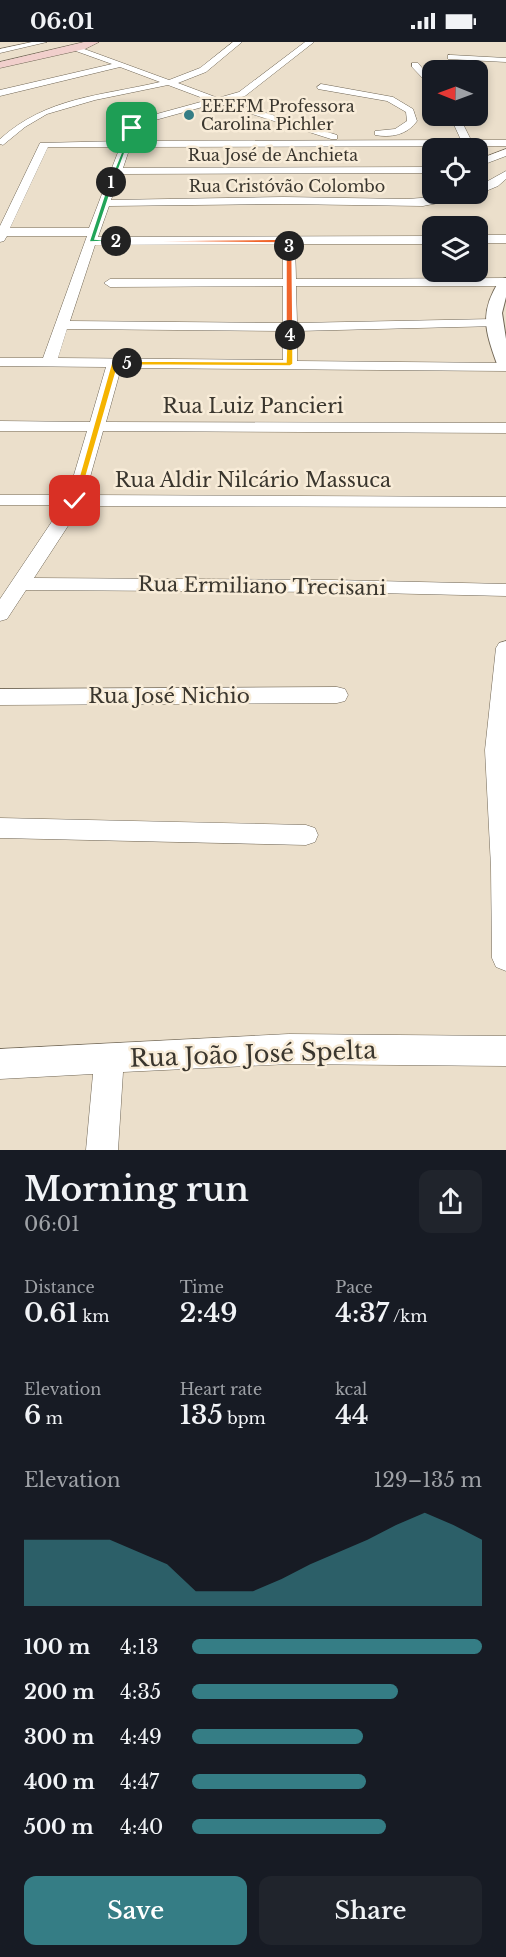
<!DOCTYPE html>
<html lang="en">
<head>
<meta charset="utf-8">
<style>
  body { margin:0; font-family:"Libre Baskerville",serif; background:#20242c; color:#f1f3f6; height:100vh; display:flex; flex-direction:column; font-size:22px; white-space:nowrap }
  * { box-sizing:border-box; margin:0 }
  p { font-size:20px; color:#9ea1a6 }
  .icon { flex:none; width:33px; height:33px; fill:none; stroke:currentColor; stroke-width:2; stroke-linecap:round; stroke-linejoin:round }
  .map { position:relative; height:1108px; overflow:hidden }
  .drawer { display:flex; flex-direction:column; background:#171b24; flex:1 }
  .drawer>* { flex:none }
  .needle { width:39px; rotate:271deg }
  .fabs { position:absolute; left:422px; top:18px; display:grid; gap:12px }
  .fabs a { display:grid; place-items:center; width:66px; height:66px; border-radius:12px; background:#171b24; box-shadow:0 3px 9px #0003; font-size:30px }
  .pin { position:absolute; display:grid; place-items:center; width:51px; height:51px; color:#fff; margin:-26px; border-radius:12px; box-shadow:0 3px 9px #0006 }
  .km { position:absolute; width:30px; height:30px; margin:-15px; border-radius:50%; background:#222; color:#fff; font-size:16px; line-height:30px; text-align:center }
  .round { display:grid; place-items:center; flex:none; width:63px; height:63px; border-radius:12px; background:#20242c }
  .head { display:flex; align-items:center; justify-content:space-between; height:102px; padding:0 24px }
  h1 { font-size:33px; font-weight:600; line-height:45px }
  .stats { display:grid; grid-template-columns:repeat(3,1fr); gap:9px; height:102px; padding:6px 24px }
  .stats div { display:grid; align-content:center }
  .stats b { font-size:26px; font-weight:600 }
  .stats small { font-size:16px; font-weight:400 }
  .stats p { font-size:16px }
  .chart { height:168px; padding:12px 24px }
  .chart p { display:flex; justify-content:space-between }
  .chart svg { width:100%; height:108px; margin-top:6px; fill:#357d85; opacity:.7 }
  .action { display:flex; gap:12px; margin-top:auto; padding:12px 24px }
  .action a { flex:1; height:69px; border-radius:12px; background:#357d85; color:#fff; font-size:24px; font-weight:600; line-height:69px; text-align:center }
  .action a+a { background:#20242c; color:#f1f3f6 }
  ul { padding:0 24px; list-style:none; font-size:20px }
  li { display:grid; grid-template-columns:96px 72px 1fr; align-items:center; height:45px }
  li i { height:15px; border-radius:8px; background:#357d85 }
  .status { display:flex; justify-content:space-between; align-items:center; height:42px; padding:0 30px; background:#171b24; direction:ltr }
  .status svg { height:16px; fill:currentColor }
  .map>svg:first-child { display:block }
</style>
</head>
<body>
<div class="status"><b>06:01</b><svg viewBox="0 0 49 12"><path d="M0 12V9h3v3zM5 12V6h3v6zM10 12V3h3v9zM15 12V0h3v12zM26 1h20v11H26zM47 4h2v5h-2z"/></svg></div>
<div class="map">
<svg width="506" height="1108" viewBox="0 0 506 1108">
  <rect width="100%" height="100%" fill="#ebdfcb"/>
  <g fill="none" stroke-linecap="round" stroke-linejoin="round">
    <g stroke="#706655" stroke-width="1">
      <path id="minor" d="M32 0H47L0 11V7Z
        M233 0H242L206 30 178 41 218 56 239 50 305 0H314L245 54 227 59 337 93V97H331L217 61 148 80 136 87 132 99 461 98 450 74H459L471 98H506V104L130 105 123 126 432 125V131L120 132 111 158 283 155 407 157 477 152V145L506 129V137L498 144 474 154 423 164 283 162 109 164 98 195 432 194V202H295L296 237 506 236V244H296L297 281 493 277 498 278 500 281 498 284 297 289V319L506 321V329L121 326 106 380 506 381V391L103 389 85 453 506 455V465L81 464 34 536 333 538 506 542V554L333 550 26 548 7 577 0 579V557L63 463H0V453H68L87 389H0V379L90 380 106 325 0 324V316H43L87 194H7L4 199 0 200V184L40 101 122 99 129 84 142 76 208 58 168 43 95 58 47 72 25 85 3 103 0 102V97C47 55 100 54 160 40L120 25 0 54V48L112 22 73 8V4H76L169 38 200 26ZM48 105H120L89 186H10ZM283 202V237H110L104 241 110 245 283 244V281L70 279 95 203ZM67 287 283 289V318L58 316Z
        M451 13 506 16V20L448 17V13Z
        M412 21H418L432 38V46L412 25Z
        M321 42 393 55 413 67 417 79C407 93 391 96 375 93V89L395 87 407 79 406 70 387 59 318 47 317 45Z
        M506 107V114L477 125V118Z
        M477 193H506V201H477Z
        M506 599V929L496 925 492 916 491 825 485 708 496 606 499 601Z
        M337 645 345 647 348 653 345 659 337 661 0 663V647Z
        M0 776 306 783 315 786 318 793 315 800 306 803 0 796Z
        M289 992 506 994V1024L289 1022 123 1030 118 1108H86L93 1032 0 1037V1007Z"/>
    </g>
    <g stroke="#706655" stroke-width="2">
      <path id="tertiary" d="M506 236V255L502 271 506 297V327L500 326 497 322C485 288 479 270 500 238Z"/>
    </g>
    <g stroke="#706655" stroke-width="1">
      <path id="secondary" d="M84 0H99L85 7 0 26V20Z"/>
    </g>
    <use href="#minor" fill="#fff" fill-rule="evenodd"/>
    <use href="#tertiary" fill="#fff" fill-rule="evenodd"/>
    <use href="#secondary" fill="#f1cfcc" fill-rule="evenodd"/>
  </g>
  <path fill="#22a559" stroke="#fff" stroke-width="1.5" d="M132 84 134 86 114 140 109 141Z"/>
  <path fill="#22a559" stroke="#fff" stroke-width="1.5" d="M109 139 114 140 95 197 119 199 89 200Z"/>
  <path fill="#f0652b" stroke="#fff" stroke-width="1.5" d="M289 197 292 199V204L289 206 286 201 113 199Z"/>
  <path fill="#f0652b" stroke="#fff" stroke-width="1.5" d="M289 202 292 204 293 293 290 295 286 293V204Z"/>
  <path fill="#f5b400" stroke="#fff" stroke-width="1.5" d="M287 291 293 293V322L290 324 127 323 123 321 127 319 286 320Z"/>
  <path fill="#f5b400" stroke="#fff" stroke-width="1.5" d="M112 319H127L130 321 118 323 79 459 72 460Z"/>
  <circle fill="#357d85" stroke="#f8ecd8" stroke-width="2" cx="189" cy="73" r="6"/>
  <g text-anchor="middle" dominant-baseline="central" stroke-width="5" stroke-linejoin="round" paint-order="stroke">
    <g font-size="16" fill="#3a362e" stroke="#f8ecd8" text-anchor="start">
      <text x="201" y="64">EEEFM Professora<tspan x="201" dy="18">Carolina Pichler</tspan></text>
    </g>
    <g font-size="16" fill="#3a362e" stroke="#f8ecd8">
      <text x="273" y="113">Rua José de Anchieta</text>
      <text x="287" y="144">Rua Cristóvão Colombo</text>
    </g>
    <g font-size="20" fill="#3a362e" stroke="#f8ecd8">
      <text x="253" y="364">Rua Luiz Pancieri</text>
      <text x="253" y="438">Rua Aldir Nilcário Massuca</text>
      <text transform="translate(262 544) rotate(1)">Rua Ermiliano Trecisani</text>
      <text x="169" y="654">Rua José Nichio</text>
    </g>
    <g font-size="24" fill="#3a362e" stroke="#f8ecd8">
      <text transform="translate(253 1012) rotate(-2)">Rua João José Spelta</text>
    </g>
  </g>
</svg>
<div class="fabs">
<a><svg class="needle" viewBox="-14 -14 28 28"><path d="M0-13l5 13h-10z" fill="#e53935"/><path d="M0 13l5-13h-10z" fill="#9ea1a6"/></svg></a>
<a><svg class="icon" aria-label="locate" viewBox="0 0 24 24"><circle cx="12" cy="12" r="6"/><path d="M12 2v4M12 18v4M2 12h4M18 12h4"/></svg></a>
<a><svg class="icon" aria-label="layers" viewBox="0 0 24 24"><path d="M12 4l9 5-9 5-9-5zM3 14l9 5 9-5"/></svg></a>
</div>
<div class="pin" style="left:132px;top:86px;background:#1e9e55"><svg class="icon" aria-label="arrive" viewBox="0 0 24 24"><path d="M6 21V4h12l-3 4 3 4H6"/></svg></div>
<div class="pin" style="left:75px;top:459px;background:#d93025"><svg class="icon" aria-label="check" viewBox="0 0 24 24"><path d="M5 12l5 5 9-10"/></svg></div>
<b class="km" style="left:111px;top:140px">1</b>
<b class="km" style="left:116px;top:199px">2</b>
<b class="km" style="left:289px;top:204px">3</b>
<b class="km" style="left:290px;top:293px">4</b>
<b class="km" style="left:127px;top:321px">5</b>
</div>
<section class="drawer">
<div class="head"><div><h1>Morning run</h1><p>06:01</p></div><a class="round"><svg class="icon" aria-label="share" viewBox="0 0 24 24"><path d="M12 15V3M7 8l5-5 5 5M5 13v7h14v-7"/></svg></a></div>
<div class="stats">
<div><p>Distance</p><b>0.61<small> km</small></b></div>
<div><p>Time</p><b>2:49</b></div>
<div><p>Pace</p><b>4:37<small> /km</small></b></div>
</div>
<div class="stats">
<div><p>Elevation</p><b>6<small> m</small></b></div>
<div><p>Heart rate</p><b>135<small> bpm</small></b></div>
<div><p>kcal</p><b>44</b></div>
</div>
<div class="chart"><p><span>Elevation</span>129–135 m</p>
<svg viewBox="0 0 160 44" preserveAspectRatio="none"><path d="M0 44V17L10 17L20 17L30 17L40 22L50 27L60 38L70 38L80 38L90 33L100 27L110 22L120 17L130 11L140 6L150 11L160 17V44z"/></svg>
</div>
<ul>
<li><b>100 m</b>4:13<i style="width:100%"></i></li>
<li><b>200 m</b>4:35<i style="width:71%"></i></li>
<li><b>300 m</b>4:49<i style="width:59%"></i></li>
<li><b>400 m</b>4:47<i style="width:60%"></i></li>
<li><b>500 m</b>4:40<i style="width:67%"></i></li>
</ul>
<div class="action"><a>Save</a><a>Share</a></div>
</section>
</body>
</html>
